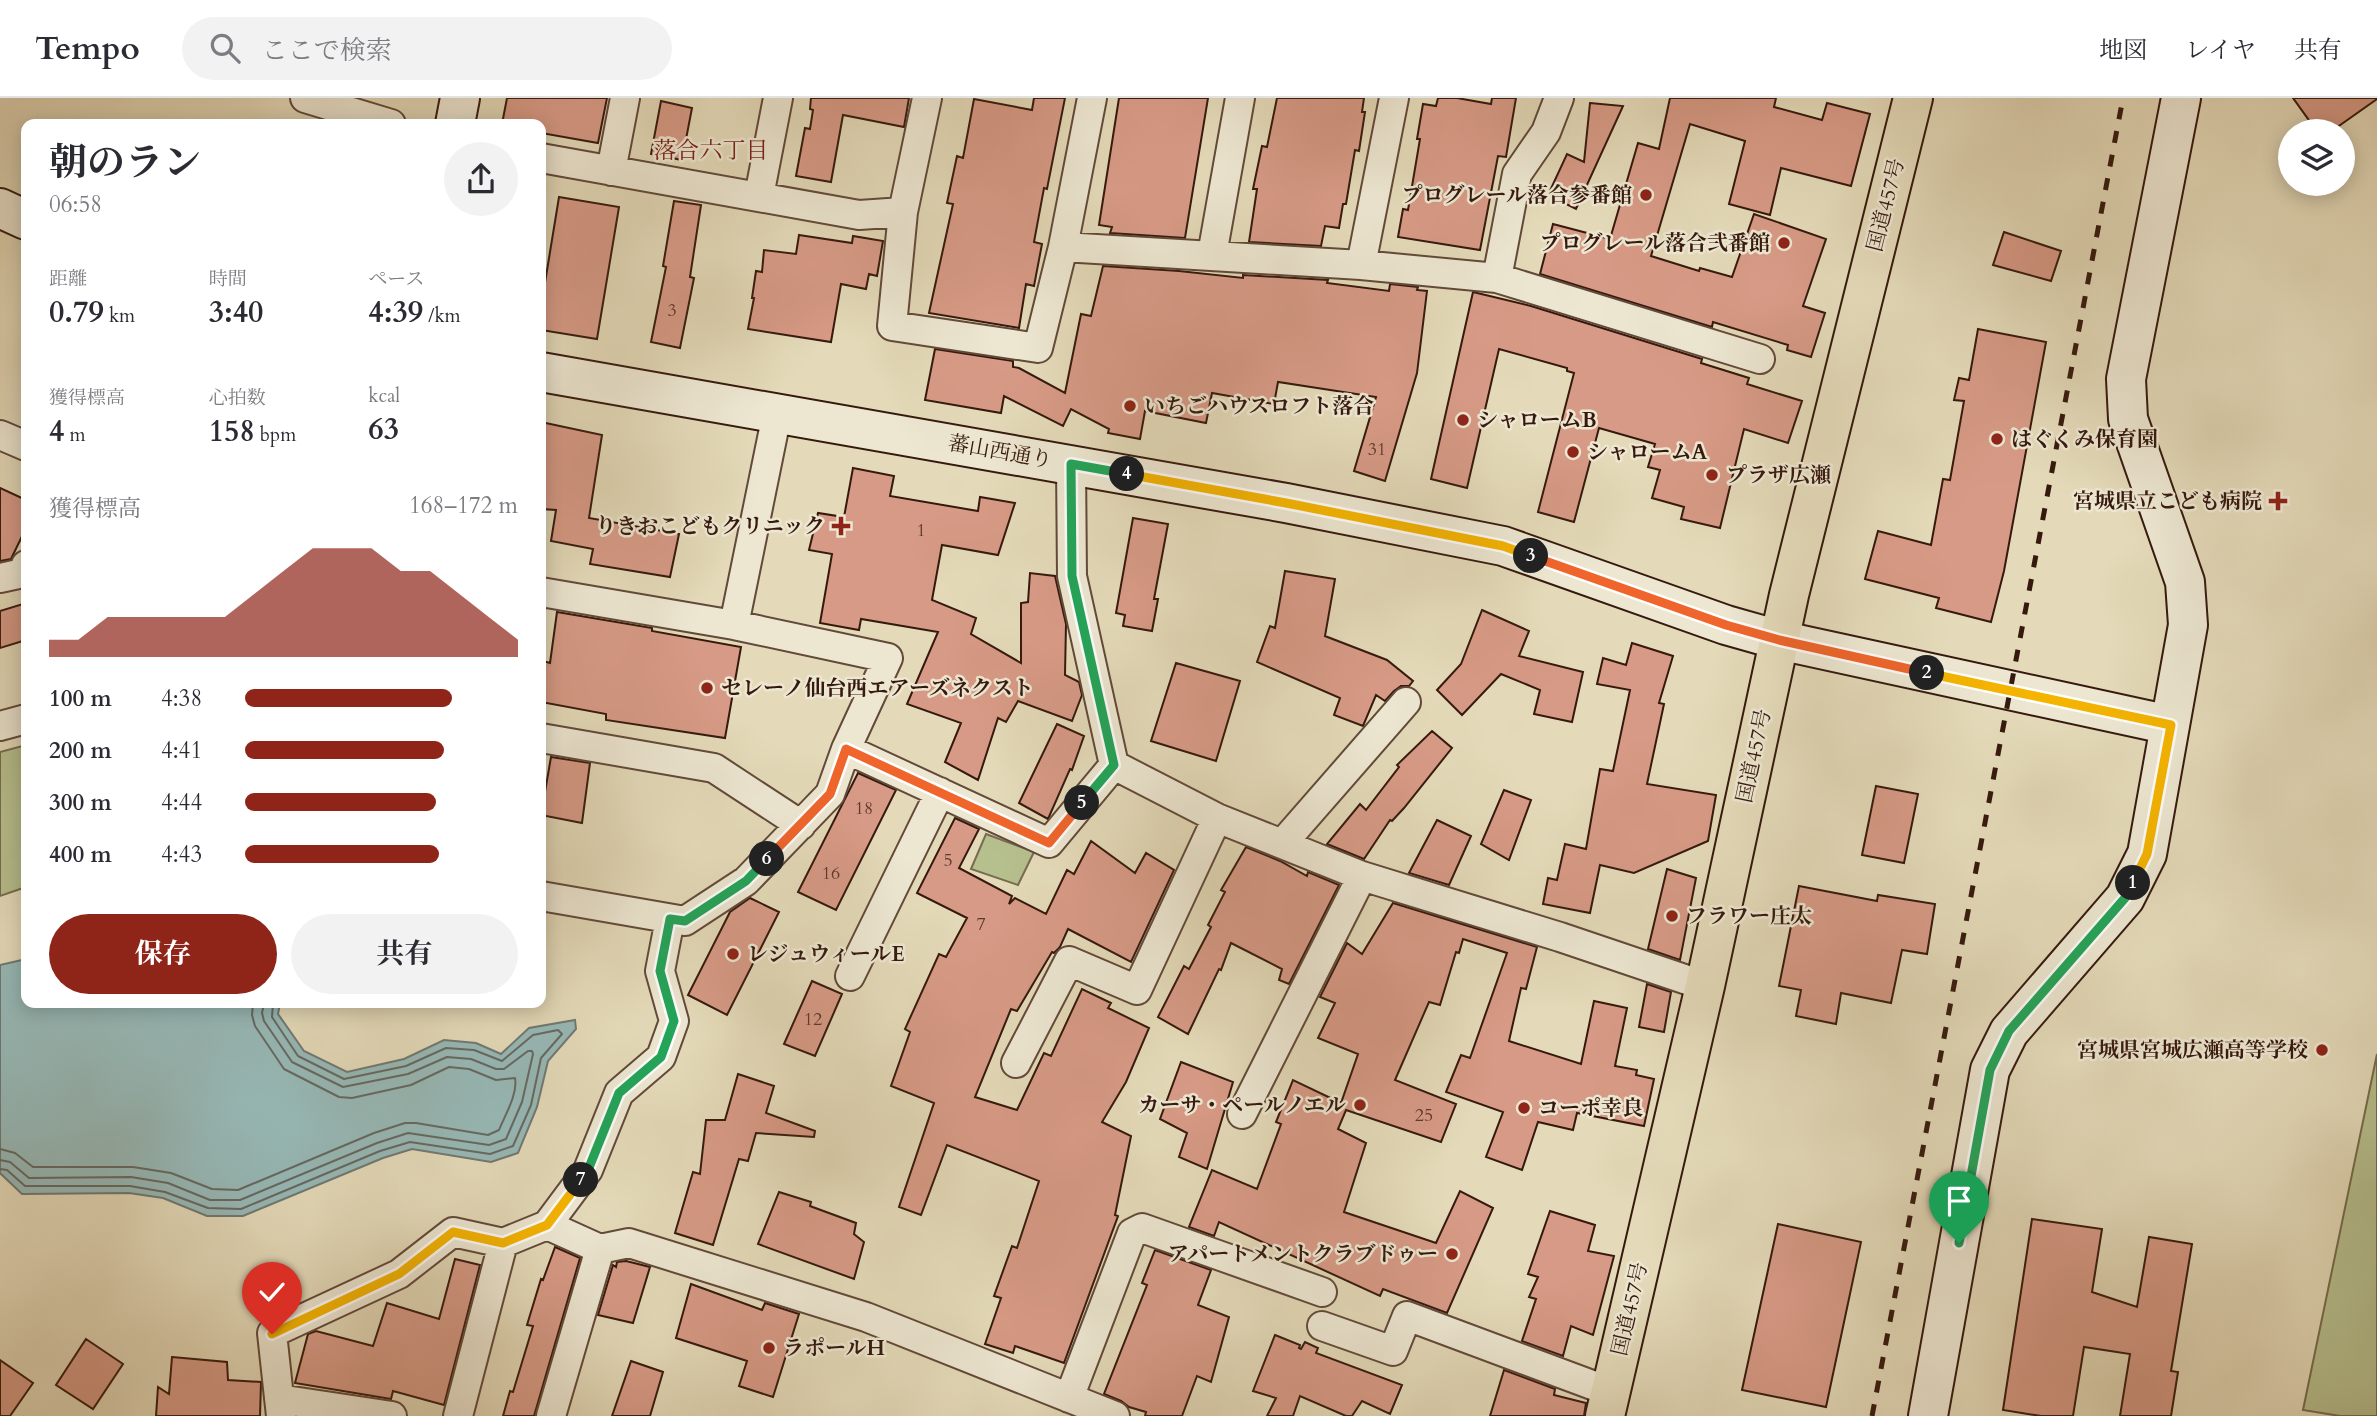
<!DOCTYPE html>
<html lang="ja">
<head>
<meta charset="utf-8">
<style>
  body { margin:0; font-family:Cardo,"Noto Serif JP",serif; background:#f2f2f3; color:#2b2b33; height:100vh; display:flex; flex-direction:column; font-size:26px; white-space:nowrap }
  * { box-sizing:border-box; margin:0 }
  p { font-size:23px; color:#7c7c81 }
  .icon { flex:none; width:38px; height:38px; fill:none; stroke:currentColor; stroke-width:2; stroke-linecap:round; stroke-linejoin:round }
  .map { position:relative; flex:1; overflow:hidden }
  .panel { position:absolute; left:21px; top:21px; width:525px; height:889px; display:flex; flex-direction:column; background:#fff; border-radius:14px; box-shadow:0 4px 18px #0003 }
  .panel>* { flex:none }
  .buttons { position:absolute; left:2278px; top:21px; display:grid; gap:14px }
  .buttons a { display:grid; place-items:center; width:77px; height:77px; border-radius:50%; background:#fff; box-shadow:0 4px 18px #0003; font-size:35px }
  .pin { position:absolute; display:grid; place-items:center; width:60px; height:60px; color:#fff; margin:-72px -30px; border-radius:50% 50% 50% 0; rotate:-45deg; box-shadow:0 0 7px #0007 }
  .pin .icon { rotate:45deg }
  .km { position:absolute; width:35px; height:35px; margin:-18px; border-radius:50%; background:#222; color:#fff; font-size:19px; line-height:35px; text-align:center }
  .round { display:grid; place-items:center; flex:none; width:74px; height:74px; border-radius:37px; background:#f2f2f3 }
  .overview { display:flex; align-items:center; justify-content:space-between; height:119px; padding:0 28px }
  h1 { font-size:38px; font-weight:700; line-height:52px }
  .figures { display:grid; grid-template-columns:repeat(3,1fr); gap:10px; height:119px; padding:7px 28px }
  .figures div { display:grid; align-content:center }
  .figures b { font-size:30px; font-weight:700 }
  .figures small { font-size:19px; font-weight:400 }
  .figures p { font-size:19px }
  .chart { height:196px; padding:14px 28px }
  .chart p { display:flex; justify-content:space-between }
  .chart svg { width:100%; height:126px; margin-top:7px; fill:#8f2418; opacity:.7 }
  .action { display:flex; gap:14px; margin-top:auto; padding:14px 28px }
  .action a { flex:1; height:80px; border-radius:42px; background:#8f2418; color:#fff; font-size:28px; font-weight:700; line-height:80px; text-align:center }
  .action a+a { background:#f2f2f3; color:#2b2b33 }
  ul { padding:0 28px; list-style:none; font-size:23px }
  li { display:grid; grid-template-columns:112px 84px 1fr; align-items:center; height:52px }
  li i { height:18px; border-radius:9px; background:#8f2418 }
  header { display:flex; align-items:center; gap:42px; box-sizing:border-box; height:98px; padding:0 35px; background:#fff; border-bottom:2px solid #e1e1e2 }
  header strong { font-size:33px }
  nav { display:flex; gap:38px; margin-inline-start:auto; font-size:24px }
  .search { width:490px; height:63px; background:#f2f2f3; display:flex; align-items:center; gap:18px; box-sizing:border-box; padding:0 24px; border-radius:38px; color:#7c7c81; font-size:26px }
  .map>svg:first-child { display:block }
</style>
</head>
<body>
<header>
<strong>Tempo</strong>
<div class="search"><svg class="icon" aria-label="search" viewBox="0 0 24 24"><circle cx="10" cy="10" r="6"/><path d="M15 15l6 6"/></svg>ここで検索</div>
<nav><a>地図</a><a>レイヤ</a><a>共有</a></nav>
</header>
<div class="map">
<svg width="2377" height="1318" viewBox="0 0 2377 1318">
  <rect width="100%" height="100%" fill="#e4dab9"/>
  <filter id="stains"><feTurbulence type="fractalNoise" baseFrequency=".00286" numOctaves="4"/><feColorMatrix values="0 0 0 0 .2 0 0 0 0 .09 0 0 0 0 .02 0 0 0 .5 -.17"/></filter>
  <radialGradient id="worn" r=".72"><stop offset=".6" stop-color="#630" stop-opacity="0"/><stop offset="1" stop-color="#630" stop-opacity=".3"/></radialGradient>
  <path fill="#b6bf8e" stroke="#766c4e" stroke-width="2" d="M26 647V789L0 798V654Z
    M986 736 1034 754 1018 787 971 771Z
    M2377 956V1318H2340L2303 1312Z"/>
  <path fill="#97b9b7" stroke="#707973" stroke-width="2" d="M26 861V905H280L278 916 304 953 347 974 404 961 444 942 476 945 501 956 529 930 575 922 576 931 548 963 537 1009 518 1055 491 1064 412 1051 383 1060 243 1118H207L163 1100 129 1095 22 1096 0 1075V867Z"/>
  <g fill="none" stroke-linecap="round" stroke-linejoin="round">
    <path stroke="#666962" stroke-width="2" d="M0 1051 15 1055 33 1069H133L171 1075 212 1091 238 1092 374 1035 405 1025H416L488 1037 499 1032C505 1017 518 996 515 980L496 982 469 971 449 969 411 987 352 1000 339 999 284 971 255 928 252 917 253 905
      M0 1062 10 1064 29 1080 131 1079 168 1085 210 1102H240L377 1045 408 1035 489 1047 506 1041 522 1004 533 956 532 953H528L504 971H496L471 961 447 959 408 976 343 989 292 964 264 923 262 915 264 905
      M0 1071 7 1072 25 1088H130L165 1094 208 1110 241 1111 380 1053 410 1044 490 1056 513 1048 531 1007 541 960 562 936 558 932 533 937 502 963 474 952 446 950 406 968 344 981 298 958 272 919 273 905"/>
  </g>
  <path fill="#d79a86" stroke="#36190e" stroke-width="2" d="M507 0H607L598 45 541 35V26H502Z
    M811 0H909L904 29 843 17 831 84 796 78 805 30 810 31 813 12 810 11Z
    M1034 0H1065L1047 91 1044 90 1034 144 1042 146 1034 188 1026 186 1019 230 929 215 953 106 947 105 957 58 963 60 974 1 1032 12Z
    M1119 0H1208L1185 140 1110 135 1112 129 1099 127Z
    M1277 0H1364L1362 14H1365L1359 53 1355 52 1346 106H1343L1339 130 1325 128 1321 148 1249 144 1257 91H1253L1262 48 1267 49Z
    M1438 0H1457L1491 6 1492 0H1516L1506 59 1498 58 1480 152 1398 139 1403 111 1408 112 1420 41H1417L1423 6 1436 8Z
    M1670 0H1776L1774 9 1822 22 1827 5 1870 16 1851 88 1781 70 1770 117 1729 106 1745 43 1690 26 1651 158 1699 173 1700 170 1732 179 1754 116 1826 141 1803 208 1825 215 1811 259 1787 252 1788 247 1713 224 1712 229 1540 176 1553 126 1610 141 1638 45 1659 51Z
    M2293 0H2377V1L2336 30 2311 25Z
    M661 3 692 10 682 62 651 56Z
    M1590 5 1623 8 1576 111 1548 97 1567 56 1584 64Z
    M559 99 619 109 597 241 541 232V209Z
    M674 103 701 107 690 179 694 180 680 250 651 244 666 169 663 168Z
    M2004 134 2061 153 2051 183 1993 167Z
    M799 137 852 145 853 138 883 143 877 178 869 176 866 191 841 186 831 244 748 231 754 200H752L756 173 762 174 764 152 796 156Z
    M1103 168 1179 173 1243 180V177L1328 182 1327 185 1389 193 1390 186 1418 189 1417 192 1427 193 1417 275 1385 383 1354 373 1376 299 1278 284 1274 306 1212 295 1206 325 1145 313 1140 341 1108 335 1109 331 1071 311 1063 328 1004 298 1001 315 925 302 935 251 1013 263V269L1019 270 1065 295 1081 216 1091 218Z
    M1473 194 1531 208 1702 261 1701 265 1749 280 1747 286 1802 303 1788 345 1744 331 1720 430 1681 421 1684 409 1652 400 1660 372 1648 369 1655 346 1599 330 1574 424 1538 414 1574 275 1567 273V270L1499 251 1467 390 1431 381Z
    M1978 231 2046 244 2004 473 1991 524 1936 510 1939 500 1865 481 1878 433 1931 447 1943 381 1950 382 1964 303 1954 302 1959 280 1969 282Z
    M541 324 602 337 589 420 679 436 670 479 590 466 593 451 551 443 556 412 541 411Z
    M853 370 894 378 890 398 978 413 980 399 1015 405 998 457 942 447 932 502 976 520 971 536 1021 565V505L1028 504 1030 475 1055 478 1066 526 1065 577 1079 584 1082 597 1072 623 1018 603 1006 624 998 620 978 682 945 664 961 625 907 606 938 534 861 521 859 532 820 525 832 456 809 452 818 415 844 419Z
    M0 390 26 402V430L11 461 0 463Z
    M1133 420 1168 426 1154 501H1158L1152 533 1123 528 1125 517 1116 515Z
    M1285 473 1335 481 1325 538 1387 562 1413 583 1409 588H1401L1394 593 1385 603 1376 597 1363 628 1334 617 1340 600 1257 564 1270 528 1275 530Z
    M26 505V542L0 550V513Z
    M1482 512 1529 533 1519 558 1583 574 1572 624 1534 616 1540 592 1501 576 1462 617 1437 592 1461 566Z
    M557 514 652 530V533L741 549 725 640 606 622V616L541 604 543 563 550 565Z
    M1632 545 1673 558 1659 605 1664 606 1647 686 1716 697 1708 743 1634 775 1600 767 1590 815 1543 806 1548 780 1557 782 1565 746 1586 751 1600 671 1613 673 1630 592 1597 586 1603 560 1626 567Z
    M1176 565 1240 583 1216 663 1151 643Z
    M1057 626 1084 638 1072 672 1070 671 1048 721 1019 705Z
    M1432 633 1452 650 1404 710 1392 723 1390 722 1364 761 1327 746 1360 706 1366 712 1399 669 1397 667Z
    M551 659 590 665 582 725 541 717Z
    M858 675 896 692 836 812 798 794Z
    M1876 688 1918 696 1904 765 1862 757Z
    M1504 692 1531 702 1509 762 1481 746Z
    M955 720 979 731 959 770 1012 798 1009 806 1015 800 1046 816 1067 772 1074 776 1091 743 1135 775 1146 755 1174 772 1131 864 1068 831 1060 849 1054 855 1052 854 1017 913 1011 911 975 999 1017 1012 1044 955 1051 958 1082 891 1111 905 1108 910 1149 930 1126 984 1102 1024 1131 1038 1115 1117 1118 1118 1064 1265 1015 1248 1013 1255 985 1246 1001 1200 994 1198 1012 1148 1017 1150 1039 1083 947 1047 921 1117 899 1109 934 1005 891 988 910 934 905 931 939 856 946 859 967 820 917 795Z
    M1437 722 1471 738 1449 787 1409 775Z
    M1246 749 1280 763 1307 778 1308 774 1339 787 1289 886 1279 882 1282 871 1231 845 1221 872 1219 871 1188 936 1158 919 1184 868 1189 871 1211 829 1208 827 1225 794 1221 792Z
    M1667 771 1696 780 1680 862 1648 851Z
    M1799 788 1877 803 1878 797 1935 806 1927 856 1902 852 1891 905 1841 895 1836 926 1796 918 1801 892 1779 888Z
    M750 800 779 814 727 917 688 897 730 814Z
    M1393 805 1537 849 1526 891 1521 890 1509 943 1581 966 1594 903 1627 910 1615 968 1637 972 1636 977 1654 981 1644 1028 1577 1015 1573 1032 1538 1024 1522 1072 1486 1059 1503 1014 1446 994 1461 957 1470 960 1507 855 1463 841 1459 855 1456 854 1440 907 1429 904 1395 982 1456 1006 1441 1044 1346 1012 1338 1031 1366 1045 1344 1114 1436 1145 1460 1093 1493 1110 1447 1215 1383 1191 1380 1198 1219 1124 1214 1138 1189 1129 1212 1072 1257 1091 1281 1026 1276 1024 1293 982 1341 1005 1358 956 1318 940 1335 905 1320 899 1347 845 1362 856Z
    M812 883 842 896 815 958 784 946Z
    M1647 886 1671 894 1664 934 1639 929Z
    M1181 964 1233 984 1207 1071 1179 1059 1187 1035 1160 1021Z
    M738 976 774 988 766 1015 815 1033 814 1039 756 1035 748 1063 739 1061 713 1147 675 1135 693 1074 700 1076 706 1022H725Z
    M779 1094 811 1104 810 1108 856 1125 854 1136 864 1144 854 1181 758 1146Z
    M1550 1113 1595 1127 1588 1153 1614 1158 1593 1237 1571 1228 1563 1258 1522 1243 1536 1201 1529 1199 1538 1179 1528 1176Z
    M2032 1121 2102 1131 2092 1194 2137 1209 2149 1139 2192 1146 2171 1273 2178 1274 2171 1318H2120L2130 1256 2084 1249 2073 1318H2041L2003 1312Z
    M1778 1126 1861 1144 1826 1309 1742 1292Z
    M555 1149 580 1160 534 1318H503L510 1293 513 1294 533 1228 527 1227 541 1181 543 1182Z
    M1155 1152 1211 1172 1198 1207 1229 1219 1211 1284 1197 1278 1182 1318H1145L1146 1314 1129 1309 1121 1303 1104 1296 1147 1187 1142 1185Z
    M455 1161 480 1167 444 1307 393 1293 391 1301 295 1285 308 1236 316 1233 373 1248 387 1205 439 1221Z
    M626 1163 650 1169 633 1225 598 1217 613 1167 616 1169 617 1164Z
    M691 1186 762 1212 765 1205 799 1216 773 1299 739 1288 747 1263 676 1240Z
    M1275 1237 1300 1247 1299 1250 1301 1251 1305 1244 1318 1250 1316 1255 1402 1287 1390 1316 1362 1303 1352 1318H1346L1300 1298 1293 1318H1267L1276 1300 1253 1293Z
    M86 1241 123 1266 93 1311 56 1287Z
    M172 1259 227 1264 228 1282 261 1284 260 1318H156L158 1289 169 1296Z
    M0 1262 33 1285 10 1318H0Z
    M631 1263 663 1274 650 1318H612Z
    M1504 1272 1555 1291 1554 1297 1586 1305 1584 1318H1490Z"/>
  <g fill="none" stroke-linecap="round" stroke-linejoin="round">
    <g stroke="#624939" stroke-width="32">
      <path id="street" d="M305 0 391 26
        M541 60 859 117 903 114 927 0
        M611 73 625 0
        M759 98 778 0
        M903 114 892 228 1038 250 1063 149 1361 167 1497 180 1760 261
        M1063 149 1092 0
        M1212 157 1240 0
        M1361 167 1394 0
        M1497 180 1517 76 1546 34 1559 0
        M0 337 26 348
        M1071 366 1072 478 1114 667 1217 720 1362 778 1560 839 1705 888
        M0 480 23 475 26 467
        M541 494 734 527 888 560 846 651 830 696 746 783 685 823 541 798
        M734 527 777 316
        M0 628 26 621
        M541 640 714 670 801 727
        M846 651 1049 745 1114 667
        M1282 746 1406 604
        M850 878 940 694
        M1016 965 1069 863 1137 892 1217 720
        M1242 1016 1362 778
        M547 1127 600 1151
        M1322 1228 1393 1253 1407 1218 1611 1294
        M1069 1300 1132 1135 1142 1130 1322 1194
        M279 1301 392 1318
        M281 1318 272 1235 399 1176 453 1134 503 1145 547 1127 588 1072 619 995 661 959 674 923 660 873 670 821
        M458 1318 503 1145
        M551 1318 600 1151 629 1145 866 1219 1115 1318"/>
    </g>
    <g stroke="#36190e" stroke-width="42">
      <path id="secondary" d="M455 26 460 0
        M0 110 26 122
        M541 274 1286 405 1503 448 1726 527 1779 542 2170 627
        M1928 1318 1990 972 2009 934 2125 800 2147 756 2188 527 2185 484 2128 321 2126 281 2181 0"/>
    </g>
    <g stroke="#36190e" stroke-width="42">
      <path id="highway" d="M1605 1318 1705 888 1789 497 1913 0"/>
    </g>
    <use href="#street" stroke="#ede7d2" stroke-width="28"/>
    <use href="#secondary" stroke="#ede7d2" stroke-width="38"/>
    <use href="#highway" stroke="#e4dab9" stroke-width="38"/>
    <path stroke="#36190e" stroke-width="5" stroke-dasharray="12 12" stroke-linecap="butt" d="M1872 1318 2123 0"/>
  </g>
  <g fill="none" stroke-linecap="round" stroke-linejoin="round">
    <g stroke="#fff" stroke-width="14">
      <path id="split-1" d="M1959 1145 1990 972 2009 933 2125 800 2133 785"/>
    </g>
    <g stroke="#fff" stroke-width="14">
      <path id="split-2" d="M1927 575 2171 627 2147 756 2133 785"/>
    </g>
    <g stroke="#fff" stroke-width="14">
      <path id="split-3" d="M1531 458 1726 527 1779 542 1927 575"/>
    </g>
    <g stroke="#fff" stroke-width="14">
      <path id="split-4" d="M1127 376 1286 405 1503 448 1531 458"/>
    </g>
    <g stroke="#fff" stroke-width="14">
      <path id="split-5" d="M1082 705 1114 667 1072 478 1071 366 1127 376"/>
    </g>
    <g stroke="#fff" stroke-width="14">
      <path id="split-6" d="M767 761 830 696 846 651 1049 745 1082 705"/>
    </g>
    <g stroke="#fff" stroke-width="14">
      <path id="split-7" d="M581 1082 588 1072 619 995 661 959 674 923 660 873 670 821 685 823 746 783 767 761"/>
    </g>
    <g stroke="#fff" stroke-width="14">
      <path id="split-8" d="M272 1236 399 1176 453 1134 503 1145 547 1127 581 1082"/>
    </g>
    <use href="#split-1" stroke="#22a559" stroke-width="9"/>
    <use href="#split-2" stroke="#f5b400" stroke-width="9"/>
    <use href="#split-3" stroke="#f0652b" stroke-width="9"/>
    <use href="#split-4" stroke="#f5b400" stroke-width="9"/>
    <use href="#split-5" stroke="#22a559" stroke-width="9"/>
    <use href="#split-6" stroke="#f0652b" stroke-width="9"/>
    <use href="#split-7" stroke="#22a559" stroke-width="9"/>
    <use href="#split-8" stroke="#f5b400" stroke-width="9"/>
  </g>
  <g fill="#8f2418" stroke="#ede7d2" stroke-width="2.5">
    <circle cx="1646" cy="97" r="7"/>
    <circle cx="1784" cy="145" r="7"/>
    <circle cx="1130" cy="308" r="7"/>
    <circle cx="1463" cy="322" r="7"/>
    <circle cx="1997" cy="341" r="7"/>
    <circle cx="1573" cy="354" r="7"/>
    <circle cx="1712" cy="377" r="7"/>
    <path d="M2274.5 392.5h7v7h7v7h-7v7h-7v-7h-7v-7h7z"/>
    <path d="M837.5 417.5h7v7h7v7h-7v7h-7v-7h-7v-7h7z"/>
    <circle cx="707" cy="590" r="7"/>
    <circle cx="1672" cy="818" r="7"/>
    <circle cx="733" cy="856" r="7"/>
    <circle cx="2322" cy="952" r="7"/>
    <circle cx="1360" cy="1007" r="7"/>
    <circle cx="1524" cy="1010" r="7"/>
    <circle cx="1452" cy="1156" r="7"/>
    <circle cx="769" cy="1250" r="7"/>
  </g>
  <g text-anchor="middle" dominant-baseline="central" stroke-width="5" stroke-linejoin="round" paint-order="stroke">
    <g font-size="18" fill="#5e392c">
      <text x="672" y="212">3</text>
      <text x="1377" y="351">31</text>
      <text x="921" y="432">1</text>
      <text x="864" y="710">18</text>
      <text x="948" y="762">5</text>
      <text x="831" y="775">16</text>
      <text x="981" y="826">7</text>
      <text x="813" y="921">12</text>
      <text x="1424" y="1017">25</text>
    </g>
    <g font-size="21" font-weight="bold" fill="#36190e" stroke="#ede7d2" text-anchor="start">
      <text x="1632" y="97" text-anchor="end">プログレール落合参番館</text>
      <text x="1770" y="145" text-anchor="end">プログレール落合弐番館</text>
      <text x="1144" y="308">いちごハウスロフト落合</text>
      <text x="1477" y="322">シャロームB</text>
      <text x="2011" y="341">はぐくみ保育園</text>
      <text x="1587" y="354">シャロームA</text>
      <text x="1726" y="377">プラザ広瀬</text>
      <text x="2262" y="403" text-anchor="end">宮城県立こども病院</text>
      <text x="825" y="428" text-anchor="end">りきおこどもクリニック</text>
      <text x="721" y="590">セレーノ仙台西エアーズネクスト</text>
      <text x="1686" y="818">フラワー庄太</text>
      <text x="747" y="856">レジュウィールE</text>
      <text x="2308" y="952" text-anchor="end">宮城県宮城広瀬高等学校</text>
      <text x="1346" y="1007" text-anchor="end">カーサ・ペールノエル</text>
      <text x="1538" y="1010">コーポ幸良</text>
      <text x="1438" y="1156" text-anchor="end">アパートメントクラブドゥー</text>
      <text x="783" y="1250">ラポールH</text>
    </g>
    <g font-size="21" fill="#36190e" stroke="#ede7d2">
      <text transform="translate(1886 107) rotate(-76)">国道457号</text>
      <text transform="translate(1000 354) rotate(10)">蕃山西通り</text>
      <text transform="translate(1754 658) rotate(-78)">国道457号</text>
      <text transform="translate(1630 1211) rotate(-77)">国道457号</text>
    </g>
    <g font-size="23" fill="#7a1f14" stroke="#ede7d2">
      <text x="711" y="52">落合六丁目</text>
    </g>
  </g>
  <rect width="100%" height="100%" filter="url(#stains)"/>
  <rect width="100%" height="100%" fill="url(#worn)"/>
</svg>
<div class="buttons">
<a><svg class="icon" aria-label="layers" viewBox="0 0 24 24"><path d="M12 4l9 5-9 5-9-5zM3 14l9 5 9-5"/></svg></a>
</div>
<div class="pin" style="left:1959px;top:1145px;background:#1e9e55"><svg class="icon" aria-label="arrive" viewBox="0 0 24 24"><path d="M6 21V4h12l-3 4 3 4H6"/></svg></div>
<div class="pin" style="left:272px;top:1236px;background:#d93025"><svg class="icon" aria-label="check" viewBox="0 0 24 24"><path d="M5 12l5 5 9-10"/></svg></div>
<b class="km" style="left:2133px;top:785px">1</b>
<b class="km" style="left:1927px;top:575px">2</b>
<b class="km" style="left:1531px;top:458px">3</b>
<b class="km" style="left:1127px;top:376px">4</b>
<b class="km" style="left:1082px;top:705px">5</b>
<b class="km" style="left:767px;top:761px">6</b>
<b class="km" style="left:581px;top:1082px">7</b>
<section class="panel">
<div class="overview"><div><h1>朝のラン</h1><p>06:58</p></div><a class="round"><svg class="icon" aria-label="share" viewBox="0 0 24 24"><path d="M12 15V3M7 8l5-5 5 5M5 13v7h14v-7"/></svg></a></div>
<div class="figures">
<div><p>距離</p><b>0.79<small> km</small></b></div>
<div><p>時間</p><b>3:40</b></div>
<div><p>ペース</p><b>4:39<small> /km</small></b></div>
</div>
<div class="figures">
<div><p>獲得標高</p><b>4<small> m</small></b></div>
<div><p>心拍数</p><b>158<small> bpm</small></b></div>
<div><p>kcal</p><b>63</b></div>
</div>
<div class="chart"><p><span>獲得標高</span>168–172 m</p>
<svg viewBox="0 0 160 44" preserveAspectRatio="none"><path d="M0 44V38L10 38L20 30L30 30L40 30L50 30L60 30L70 22L80 14L90 6L100 6L110 6L120 14L130 14L140 22L150 30L160 38V44z"/></svg>
</div>
<ul>
<li><b>100 m</b>4:38<i style="width:76%"></i></li>
<li><b>200 m</b>4:41<i style="width:73%"></i></li>
<li><b>300 m</b>4:44<i style="width:70%"></i></li>
<li><b>400 m</b>4:43<i style="width:71%"></i></li>
</ul>
<div class="action"><a>保存</a><a>共有</a></div>
</section>
</div>
</body>
</html>
